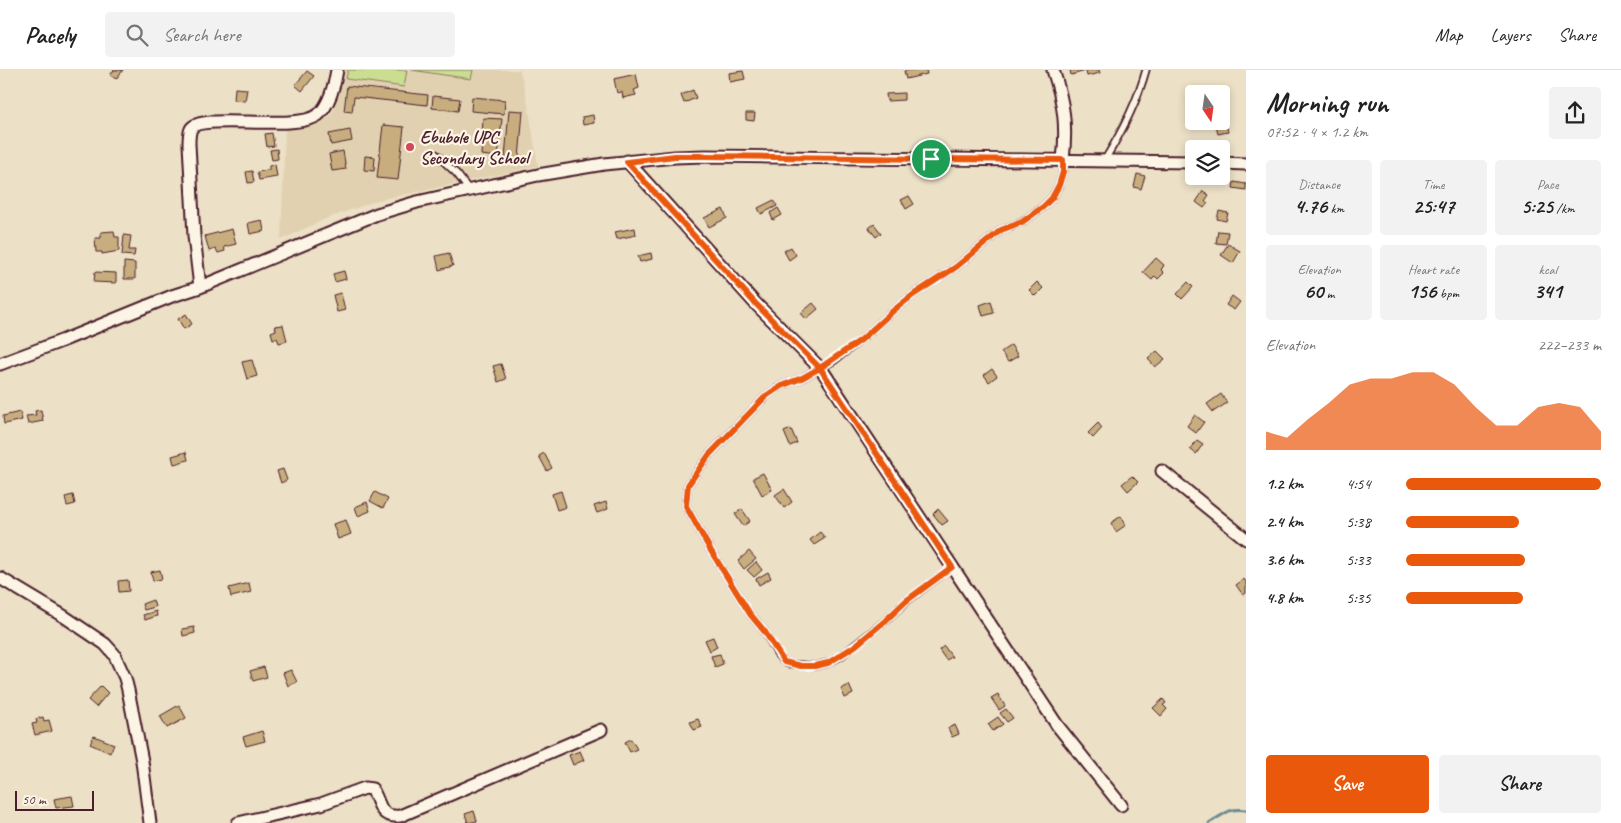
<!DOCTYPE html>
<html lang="en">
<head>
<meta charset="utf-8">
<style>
  body { margin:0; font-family:Caveat,sans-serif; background:#f2f2f2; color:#222; height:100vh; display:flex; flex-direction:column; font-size:19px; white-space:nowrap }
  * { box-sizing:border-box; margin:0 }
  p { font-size:16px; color:#767676 }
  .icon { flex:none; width:28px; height:28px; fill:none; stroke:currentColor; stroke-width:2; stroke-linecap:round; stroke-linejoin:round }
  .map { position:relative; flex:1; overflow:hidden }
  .side { display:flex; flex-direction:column; background:#fff; width:375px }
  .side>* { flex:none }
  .needle { width:32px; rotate:167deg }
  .buttons { position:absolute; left:1185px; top:15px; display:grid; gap:10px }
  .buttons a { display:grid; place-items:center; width:45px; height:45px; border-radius:5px; background:#fff; box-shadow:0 2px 8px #0003; font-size:25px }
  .scale { position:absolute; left:15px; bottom:12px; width:79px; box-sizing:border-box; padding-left:5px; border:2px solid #4a1f2b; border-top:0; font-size:14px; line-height:18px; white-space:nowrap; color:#4a1f2b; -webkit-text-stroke:4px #fcf5e5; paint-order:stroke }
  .pin { position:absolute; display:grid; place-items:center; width:42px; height:42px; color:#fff; margin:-21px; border:2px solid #fff; border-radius:50%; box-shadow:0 1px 5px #0007 }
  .round { display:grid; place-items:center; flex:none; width:52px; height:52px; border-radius:5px; background:#f2f2f2 }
  .head { display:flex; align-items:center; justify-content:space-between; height:85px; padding:0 20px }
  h1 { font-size:28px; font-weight:700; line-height:38px }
  .stats { display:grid; grid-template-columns:repeat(3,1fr); gap:8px; height:85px; padding:5px 20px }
  .stats div { display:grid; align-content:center; border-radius:5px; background:#f2f2f2; text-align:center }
  .stats b { font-size:21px; font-weight:700 }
  .stats small { font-size:14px; font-weight:400 }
  .stats p { font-size:14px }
  .chart { height:140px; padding:10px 20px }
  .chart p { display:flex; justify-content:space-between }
  .chart svg { width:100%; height:90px; margin-top:5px; fill:#ea580c; opacity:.7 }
  .action { display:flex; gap:10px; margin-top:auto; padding:10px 20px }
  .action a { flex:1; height:58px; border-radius:5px; background:#ea580c; color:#fff; font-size:20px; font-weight:700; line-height:58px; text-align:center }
  .action a+a { background:#f2f2f2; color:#222 }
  ul { padding:0 20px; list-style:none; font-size:16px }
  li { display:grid; grid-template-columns:80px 60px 1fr; align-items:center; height:38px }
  li i { height:12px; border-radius:6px; background:#ea580c }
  header { display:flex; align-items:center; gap:30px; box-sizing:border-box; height:70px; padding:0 25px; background:#fff; border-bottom:1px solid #e0e0e0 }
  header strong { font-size:24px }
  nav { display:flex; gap:28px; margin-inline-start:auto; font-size:18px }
  .search { width:350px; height:45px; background:#f2f2f2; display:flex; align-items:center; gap:12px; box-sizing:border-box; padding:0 18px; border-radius:5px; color:#767676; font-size:19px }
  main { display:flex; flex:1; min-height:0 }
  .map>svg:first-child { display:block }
</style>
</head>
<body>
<header>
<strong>Pacely</strong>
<div class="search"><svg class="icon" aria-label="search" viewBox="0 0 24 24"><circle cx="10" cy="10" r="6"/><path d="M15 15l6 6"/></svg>Search here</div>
<nav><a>Map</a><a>Layers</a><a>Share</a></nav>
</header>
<main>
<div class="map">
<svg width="1246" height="753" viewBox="0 0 1246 753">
  <rect width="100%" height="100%" fill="#ece0c6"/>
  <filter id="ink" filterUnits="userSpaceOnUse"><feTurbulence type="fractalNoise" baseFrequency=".02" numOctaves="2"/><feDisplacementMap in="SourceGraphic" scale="10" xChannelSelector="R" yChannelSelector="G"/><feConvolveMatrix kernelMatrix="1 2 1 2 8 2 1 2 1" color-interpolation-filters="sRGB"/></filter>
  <g filter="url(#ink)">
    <path fill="#e1d1b1" d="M340 0H520L528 34 538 96 379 130 325 149 281 170 285 59 288 56 312 54 329 47 333 42 337 23Z"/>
    <path fill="#cadd91" stroke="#8a7e5e" d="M348 0H407L404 17 346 9Z
      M411 0H473L471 9Z"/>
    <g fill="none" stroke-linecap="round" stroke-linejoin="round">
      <path stroke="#6c8a96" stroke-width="3" d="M1209 753C1224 745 1228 737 1246 740"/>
    </g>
    <path fill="#c8ae7f" stroke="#4a1f2b" d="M114 0H123L116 9 110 5Z
      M909 0H926L927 4 906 9 904 1Z
      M1070 0H1099L1100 3 1087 6 1086 1 1071 5Z
      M307 1 314 6 302 21 295 15Z
      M743 1 745 9 730 12 729 3Z
      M636 4 639 18 634 20 636 25 623 28 622 22 617 23 614 9Z
      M347 16 428 25 427 35 354 27 352 42 344 41Z
      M235 18 247 19 245 31 234 30Z
      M693 20 696 28 684 33 681 25Z
      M904 23V30L887 31 886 24Z
      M433 26 460 29 458 41 432 38Z
      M472 27 505 30 504 44 471 41Z
      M509 40 523 41 519 89 505 88Z
      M746 43H755L754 51 746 50Z
      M593 45 594 53 583 55 582 47Z
      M483 48 502 49 498 87 481 85Z
      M1226 54 1228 62 1218 64 1216 56Z
      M383 55 404 57 398 110 377 108Z
      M350 60 352 71 331 75 329 64Z
      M272 63 274 76 267 77 265 64Z
      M277 79 278 89 272 90 270 80Z
      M343 81 346 99 332 101 329 84Z
      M365 86 375 87 374 101 364 100Z
      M275 94 277 107 259 110 257 102 269 100V96Z
      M252 101 254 112 248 113 246 102Z
      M1137 104 1145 106 1141 119 1134 117Z
      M1234 112 1246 114V120L1233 118Z
      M1203 121 1209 125 1205 131 1208 133 1204 138 1196 132Z
      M909 126 914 134 906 139 901 130Z
      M774 130 777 136 761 144 758 138Z
      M778 138 782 145 773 150 770 143Z
      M723 139 727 148 709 157 704 148Z
      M1219 141 1228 143 1226 151 1217 149Z
      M262 150 264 161 250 164 248 153Z
      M874 154 881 163 876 167 869 158Z
      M635 158 636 165 617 169 615 162Z
      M232 159 236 174 224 177 225 181 218 183 216 179 209 181 205 166Z
      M114 161 115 167H119V181L102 184V182H96L95 168H101V162Z
      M1218 161 1228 162 1226 174 1216 173Z
      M124 165 131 166 129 180H135L134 186 122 185Z
      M1228 174 1240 181 1233 193 1221 185Z
      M791 177 796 185 789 190 784 181Z
      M449 183 453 196 439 200 436 186Z
      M651 183 652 189 640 192 638 186Z
      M1156 188 1164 195 1161 200 1164 203 1158 209 1155 206 1152 210 1143 202Z
      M124 192 135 193V209H124Z
      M344 201 346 209 335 212 333 204Z
      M95 202 116 203V213L94 212Z
      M1037 212 1043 218 1035 226 1029 220Z
      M1188 212 1193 217 1182 229 1177 224Z
      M341 223 345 240 337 242 333 225Z
      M1232 226 1240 232 1234 240 1226 235Z
      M991 231 994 243 983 246 980 235Z
      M813 233 818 239 806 249 801 243Z
      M186 244 192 254 184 259 178 249Z
      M283 255 287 271 279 273 277 268 273 269 271 262 276 260 275 256Z
      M1011 275 1018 286 1008 292 1001 282Z
      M1157 281 1165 289 1155 297 1148 289Z
      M252 290 257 306 247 309 242 292Z
      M501 294 506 309 498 312 493 296Z
      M992 299 997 306 989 312 984 305Z
      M1221 324 1227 333 1213 342 1207 334Z
      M41 340 43 351 28 354 26 346 36 345 35 341Z
      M20 342 22 350 4 354 3 346Z
      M1195 345 1204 352 1196 363 1187 356Z
      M1098 353 1102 358 1093 368 1088 363Z
      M791 359 797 373 790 376 784 362Z
      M1197 370 1203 374 1196 384 1190 379Z
      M186 382 188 390 174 394 172 386Z
      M544 383 552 398 547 401 539 386Z
      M283 399 287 410 281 413 277 401Z
      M763 403 772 420 762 425 753 408Z
      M1132 406 1138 412 1128 421 1122 414Z
      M784 419 792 432 784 438 775 425Z
      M561 421 566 437 557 440 552 424Z
      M375 422 388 429 383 438 370 431Z
      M73 425 75 434 67 436 65 427Z
      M367 432 370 441 358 446 355 437Z
      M606 432 608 439 597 443 594 436Z
      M742 439 750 451 743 456 735 444Z
      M938 439 948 451 942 455 933 444Z
      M1121 446 1126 455 1116 462 1111 453Z
      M346 450 351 464 338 469 333 454Z
      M820 462 825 468 814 475 810 470Z
      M749 481 756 489 744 499 738 491Z
      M756 492 762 500 754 507 747 500Z
      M160 500 162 509 153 511 151 502Z
      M768 502 771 508 759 515 756 509Z
      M1244 509 1246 512V523L1243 525 1236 515Z
      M128 510 129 521 119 522 118 511Z
      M249 513 251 522 231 527 229 518Z
      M153 530 155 537 144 540 142 534Z
      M156 541 157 546 145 550 143 545Z
      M194 557 195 563 183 566 182 559Z
      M713 567 717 577 710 581 705 570Z
      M944 576 952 587 946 590 939 580Z
      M720 584 723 594 715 597 711 586Z
      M264 597 267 607 253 611 250 601Z
      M291 600 297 612 288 616 283 603Z
      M849 615 853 624 845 628 841 619Z
      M101 616 108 623 96 637 88 630Z
      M998 624 1005 636 999 640 991 628Z
      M1163 629 1166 633 1163 635 1167 639 1161 646 1153 638Z
      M179 635 186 648 167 658 160 646Z
      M1006 639 1013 648 1007 652 1000 643Z
      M43 647 44 651 49 650 52 661 35 665 32 654 37 653 36 649Z
      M998 647 1003 654 993 661 988 654Z
      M698 649 702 657 694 660 690 652Z
      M955 655 959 664 952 667 948 658Z
      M262 661 265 671 246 676 243 667Z
      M94 666 114 674 110 683 90 674Z
      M631 669 637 679 630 682 625 672Z
      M580 681 584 690 573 695 569 685Z
      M72 726 74 736 56 738 54 729Z
      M474 741 477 751 468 753 465 744Z"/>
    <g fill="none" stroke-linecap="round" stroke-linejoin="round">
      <g stroke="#4a1f2b" stroke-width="9">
        <path id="service" d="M436 84 457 104 469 120
          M1104 91C1122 62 1137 33 1146 0
          M952 497 907 531 885 551 841 586 828 593 815 596 789 594 784 592 778 585 765 562 750 544 711 481 686 436 688 415 709 385 766 326 781 316 802 308 835 290 861 270 894 240 913 225 956 197 1001 160 1022 152 1043 137 1052 128 1059 115 1063 102V90"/>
      </g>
      <g stroke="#4a1f2b" stroke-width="15">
        <path id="minor" d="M1053 0C1064 33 1067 56 1063 90
          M627 91 755 233 822 300 1057 655 1121 735
          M1221 93 1246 94
          M200 217 194 166 189 74C189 69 189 63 191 59 200 42 294 62 318 45 329 36 335 14 337 0
          M0 294 64 270 172 226 200 217 377 144 417 132 538 105 604 94 675 87 705 86 1194 92
          M1162 401 1246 469
          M0 508 65 547 105 574 114 584 125 608 128 620 142 691 150 753
          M238 753 321 734 365 718 372 719C381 733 378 748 400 746L601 660"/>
      </g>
      <use href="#service" stroke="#fcf5e5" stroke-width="5.5"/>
      <use href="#minor" stroke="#fcf5e5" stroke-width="11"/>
    </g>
  </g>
  <g fill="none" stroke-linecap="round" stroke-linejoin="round" filter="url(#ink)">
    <g stroke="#fff" stroke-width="10">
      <path id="route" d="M931 89 705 86H675L627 92 755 233 820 298 802 308 781 316 766 326 709 385 688 415 686 436 711 481 750 544 765 562 784 592 801 596H815L828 593 855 576 885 551 906 531 952 497 820 298 861 270 894 240 913 225 956 197 1001 160 1022 152 1043 137 1052 128 1059 115 1063 102V90L931 89"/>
    </g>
    <use href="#route" stroke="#ea580c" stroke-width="6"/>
  </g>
  <circle fill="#d1495b" stroke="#fcf5e5" stroke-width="2" cx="410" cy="77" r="5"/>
  <g text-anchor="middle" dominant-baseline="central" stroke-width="4.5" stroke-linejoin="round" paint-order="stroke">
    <g font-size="18" font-weight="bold" fill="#4a1f2b" stroke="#fcf5e5" text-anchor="start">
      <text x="420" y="67">Ebubole UPC<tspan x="420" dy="21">Secondary School</tspan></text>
    </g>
  </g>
</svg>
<div class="buttons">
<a><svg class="needle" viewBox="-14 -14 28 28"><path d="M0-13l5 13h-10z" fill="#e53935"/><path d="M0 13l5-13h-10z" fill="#767676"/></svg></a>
<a><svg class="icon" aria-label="layers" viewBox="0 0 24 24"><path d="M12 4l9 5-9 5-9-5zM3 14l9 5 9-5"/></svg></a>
</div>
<div class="scale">50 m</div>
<div class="pin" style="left:931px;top:89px;background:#1e9e55"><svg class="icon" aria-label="arrive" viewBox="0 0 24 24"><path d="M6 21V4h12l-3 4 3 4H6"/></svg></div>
</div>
<section class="side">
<div class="head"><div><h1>Morning run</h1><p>07:52 · 4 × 1.2 km</p></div><a class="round"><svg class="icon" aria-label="share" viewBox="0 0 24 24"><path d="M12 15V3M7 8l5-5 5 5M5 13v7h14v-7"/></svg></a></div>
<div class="stats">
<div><p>Distance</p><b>4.76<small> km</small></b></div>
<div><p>Time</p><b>25:47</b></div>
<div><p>Pace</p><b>5:25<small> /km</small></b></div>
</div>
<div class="stats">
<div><p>Elevation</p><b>60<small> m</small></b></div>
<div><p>Heart rate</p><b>156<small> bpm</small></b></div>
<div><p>kcal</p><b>341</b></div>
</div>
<div class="chart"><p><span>Elevation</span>222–233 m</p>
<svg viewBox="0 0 160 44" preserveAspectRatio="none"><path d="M0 44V35L10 38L20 29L30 21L40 12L50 9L60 9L70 6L80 6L90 12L100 23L110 32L120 32L130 23L140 21L150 23L160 35V44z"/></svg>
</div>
<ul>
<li><b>1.2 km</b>4:54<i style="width:100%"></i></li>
<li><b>2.4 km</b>5:38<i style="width:58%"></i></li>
<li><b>3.6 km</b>5:33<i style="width:61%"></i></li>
<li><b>4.8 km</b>5:35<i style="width:60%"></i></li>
</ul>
<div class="action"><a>Save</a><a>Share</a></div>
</section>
</main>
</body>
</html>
